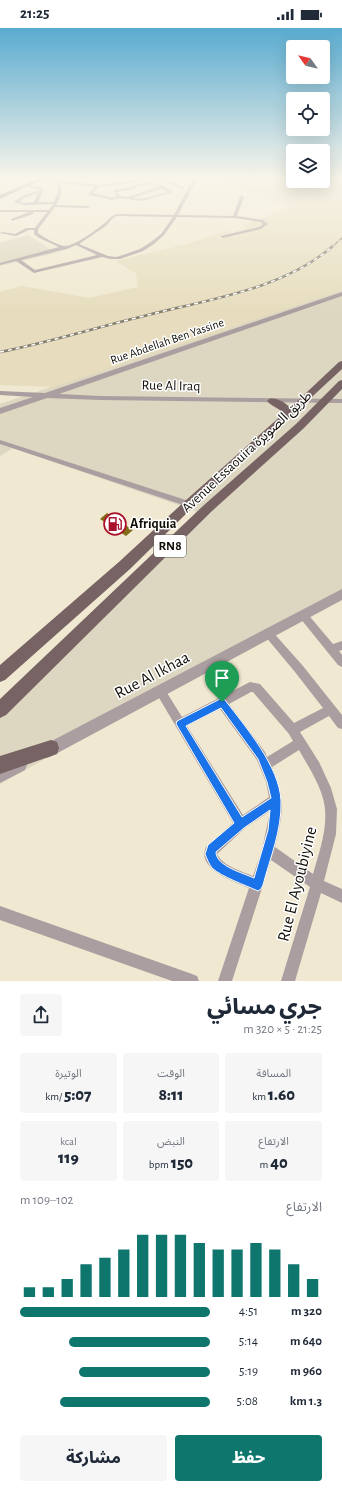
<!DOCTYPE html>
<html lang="ar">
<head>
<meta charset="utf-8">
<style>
  body { margin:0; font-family:"Alegreya Sans","Noto Sans Arabic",sans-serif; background:#f6f6f7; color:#1f2937; direction:rtl; height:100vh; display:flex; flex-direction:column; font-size:15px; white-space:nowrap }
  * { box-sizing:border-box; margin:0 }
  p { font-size:13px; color:#747a83 }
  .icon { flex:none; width:22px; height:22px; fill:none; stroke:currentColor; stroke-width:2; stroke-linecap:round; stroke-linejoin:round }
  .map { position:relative; height:953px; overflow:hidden; direction:ltr }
  .details { display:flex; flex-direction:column; background:#fff; flex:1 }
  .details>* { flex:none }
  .needle { width:26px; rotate:304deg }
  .buttons { position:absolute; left:286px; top:12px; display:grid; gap:8px }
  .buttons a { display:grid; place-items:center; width:44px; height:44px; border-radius:4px; background:#fff; box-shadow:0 4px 16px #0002; font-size:20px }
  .pin { position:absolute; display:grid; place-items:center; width:34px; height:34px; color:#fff; margin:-41px -17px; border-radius:50% 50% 50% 0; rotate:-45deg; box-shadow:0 0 4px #0007 }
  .pin .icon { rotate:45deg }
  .round { display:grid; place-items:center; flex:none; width:42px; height:42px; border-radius:4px; background:#f6f6f7 }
  .headline { display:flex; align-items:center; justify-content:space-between; height:68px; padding:0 20px }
  h1 { font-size:22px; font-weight:800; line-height:30px }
  .stats { display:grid; grid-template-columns:repeat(3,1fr); gap:6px; height:68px; padding:4px 20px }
  .stats div { display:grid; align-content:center; border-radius:4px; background:#f6f6f7; text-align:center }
  .stats b { font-size:17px; font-weight:800 }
  .stats small { font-size:11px; font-weight:400 }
  .stats p { font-size:11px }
  .chart { height:112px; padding:8px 20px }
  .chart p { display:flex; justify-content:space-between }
  .chart svg { width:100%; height:72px; margin-top:4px; stroke:#0f766e; stroke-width:6 }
  .cta { display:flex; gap:8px; margin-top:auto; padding:8px 20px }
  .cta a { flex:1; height:46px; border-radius:4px; background:#0f766e; color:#fff; font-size:16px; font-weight:800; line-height:46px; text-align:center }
  .cta a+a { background:#f6f6f7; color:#1f2937 }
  ul { padding:0 20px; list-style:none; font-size:13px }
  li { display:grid; grid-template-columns:64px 48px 1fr; align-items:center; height:30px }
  li i { height:10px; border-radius:5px; background:#0f766e }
  .status { display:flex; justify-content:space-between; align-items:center; height:28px; padding:0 20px; background:#fff; direction:ltr }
  .status svg { height:11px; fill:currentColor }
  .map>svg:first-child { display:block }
</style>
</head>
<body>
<div class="status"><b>21:25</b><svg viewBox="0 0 49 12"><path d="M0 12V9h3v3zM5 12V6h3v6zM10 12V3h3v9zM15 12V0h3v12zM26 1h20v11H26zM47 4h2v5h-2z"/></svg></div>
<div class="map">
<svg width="342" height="953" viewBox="0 0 342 953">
  <rect width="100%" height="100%" fill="#f0e8d0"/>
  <path fill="#ddd6c0" d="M28 207 56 225 0 238V215Z
    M342 262V566L0 756V689L204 486 13 420 0 428V376Z"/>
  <path fill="#e7ddbe" d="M208 149H293V153H323V149H342V262L54 359 0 357V264L22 258 89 270 138 259 136 245 115 233 187 216 226 203 232 205 247 200 243 197 291 180Z"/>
  <path fill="#846b15" d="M107 485 119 493 133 502 126 508 100 491Z"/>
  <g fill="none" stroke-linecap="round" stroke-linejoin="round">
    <path fill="#ab9ea0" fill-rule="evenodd" d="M55 149H57V152L98 157 159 149 185 160 182 161 159 151 99 159 93 165 112 170 117 168 113 162 132 159 133 157 152 154 164 158 173 164 142 173 119 170 112 172 89 167V165L95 159 59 155 62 158 60 170 56 177 88 178 90 179 88 180 55 179 38 201V205C43 209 57 217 64 218 73 219 95 203 102 197 108 193 110 188 117 186L174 187 194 149H198L178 187 233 188 240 169 242 168 244 169 237 188 263 192 268 196 261 201 223 210 221 209V208L259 199 263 196 261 194 235 190 177 189 164 207 154 216 143 223 120 231H111L102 229 34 245 16 233 0 237V235L59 219 39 210 34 206V202H29L16 208 0 205 2 204 15 206 26 200H35L47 184H33V186L12 193 11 191 30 184H0V182H49L53 176 24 177 14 174 22 168 40 162 25 158 26 156 44 161 38 174H54L58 164V158L53 153ZM152 156 158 159 128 169 120 168 117 164 134 161 136 159ZM161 161 168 164 142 171 132 170ZM38 165 34 174 24 175 19 174 24 170ZM117 188 173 189 161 206 151 214 140 221 123 227 116 229 108 228 79 216 106 198 114 189ZM76 217 97 227 35 242 21 232 67 221Z
      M0 412 192 474 193 476 189 479 0 416Z
      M303 583 306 584 333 616 342 613V622L339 623 342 627V639L338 637 300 590 298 587 300 584Z
      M268 601 271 602 303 638 342 687V701L338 700 329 688 300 704 319 734 331 760 337 781 336 806 324 853 342 861V875L321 865 295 953H281L310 859 271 832 232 953H218L249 860C234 853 196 841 206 819L233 795 155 663 156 660 160 658 164 660 182 689 250 654 260 656 294 695 323 680 295 644 265 608 263 605 265 602ZM251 664H253L289 706 293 713 267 729 265 724 229 676ZM220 681 257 732 266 754 269 769 243 787 187 698ZM299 722C309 740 323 760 325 781 327 803 319 825 313 846L275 819C283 785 286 773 272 739ZM270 783 262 822 253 848C241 843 223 838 217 826L245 800Z
      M0 878 192 946 197 948 199 953H172L0 892Z"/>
    <path fill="#ab9ea0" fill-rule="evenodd" d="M342 264V268L59 366 100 368 342 371V375L100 372 47 370 0 386V380L33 369 0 367V363L45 365Z
      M342 561V572L52 728 47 730 42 728 40 723 42 718Z
      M20 730 25 732 27 737 25 742 0 755V740Z"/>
    <path fill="#8d7b7d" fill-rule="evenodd" d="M43 149H48L0 171V167Z"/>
    <path fill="#776264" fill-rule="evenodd" d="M342 333V341L193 479 130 541 5 652 0 654V637L120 533 185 473 283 386C279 379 272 379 267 373L269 371C276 369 285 374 290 380L339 334Z
      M342 352V361L304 400 212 483 6 687 0 690V671L204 477 296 396 339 353Z
      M51 712 57 714 59 720 57 726 0 746V728Z"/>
    <g stroke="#847f6e" stroke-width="1.5">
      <path id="rail-far1" d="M333 218 342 210"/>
    </g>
    <g stroke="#847f6e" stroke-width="2.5">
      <path id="rail" d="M0 324C50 314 98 299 148 287 210 271 285 261 334 217"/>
    </g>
    <use href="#rail-far1" stroke="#fff" stroke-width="1" stroke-dasharray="3" stroke-linecap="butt"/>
    <use href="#rail" stroke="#fff" stroke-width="1.5" stroke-dasharray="4" stroke-linecap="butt"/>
  </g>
  <linearGradient id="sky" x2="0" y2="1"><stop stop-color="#59abd0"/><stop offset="0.53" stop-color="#f8f5ea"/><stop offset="1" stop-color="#f8f5ea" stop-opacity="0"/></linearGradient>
  <rect width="342" height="282" fill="url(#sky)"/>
  <path fill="#1a73e8" stroke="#fff" fill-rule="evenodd" d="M222 670 225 672C245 698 280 739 281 773 282 802 270 830 263 857L261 861 258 863C245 857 222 849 212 840 209 836 207 831 205 826L208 817 234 795 176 696 177 693ZM221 680 258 731 267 754 271 770 242 789 186 698ZM270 782 268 802 254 850C243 845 216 838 216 824L244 800Z"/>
  <defs>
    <g id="fuel-ring" transform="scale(1.15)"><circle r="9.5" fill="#fff" stroke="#a9122b" stroke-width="1.5"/><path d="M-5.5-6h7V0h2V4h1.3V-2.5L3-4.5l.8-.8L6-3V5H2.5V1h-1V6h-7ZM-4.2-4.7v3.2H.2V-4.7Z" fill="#a9122b"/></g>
  </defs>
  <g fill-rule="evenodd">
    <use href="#fuel-ring" x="115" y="496"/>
  </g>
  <g text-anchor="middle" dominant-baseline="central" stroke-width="3" stroke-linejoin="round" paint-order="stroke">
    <g font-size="12" fill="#110e06" stroke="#fff">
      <text transform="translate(167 313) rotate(-19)">Rue Abdellah Ben Yassine</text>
    </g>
    <rect fill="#fff" stroke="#585651" stroke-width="1" x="154" y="507" width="32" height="22" rx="3"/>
    <g font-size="13" font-weight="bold" fill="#110e06">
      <text x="170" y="518">RN8</text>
    </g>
    <g font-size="14" fill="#110e06" stroke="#fff">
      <text transform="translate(171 358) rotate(1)">Rue Al Iraq</text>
      <text transform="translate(247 424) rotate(-43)">Avenue Essaouira طريق الصويرة</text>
    </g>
    <g font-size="14" font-weight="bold" fill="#110e06" stroke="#fff" text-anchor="start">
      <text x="130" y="496">Afriquia</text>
    </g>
    <g font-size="17" fill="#110e06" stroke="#fff">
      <text transform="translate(152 647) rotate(-28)">Rue Al Ikhaa</text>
      <text transform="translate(297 856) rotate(-76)">Rue El Ayoubiyine</text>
    </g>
  </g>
</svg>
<div class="buttons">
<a><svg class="needle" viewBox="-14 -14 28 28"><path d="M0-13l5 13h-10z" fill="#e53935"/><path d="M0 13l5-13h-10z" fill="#747a83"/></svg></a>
<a><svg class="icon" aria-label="locate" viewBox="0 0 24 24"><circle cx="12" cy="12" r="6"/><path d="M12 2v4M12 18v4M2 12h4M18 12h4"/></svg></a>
<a><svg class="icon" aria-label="layers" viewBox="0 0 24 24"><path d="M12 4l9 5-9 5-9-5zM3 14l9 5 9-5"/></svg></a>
</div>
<div class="pin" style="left:222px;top:674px;background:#1e9e55"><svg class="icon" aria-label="arrive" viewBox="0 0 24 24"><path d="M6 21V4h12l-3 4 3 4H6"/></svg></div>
</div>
<section class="details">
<div class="headline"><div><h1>جري مسائي</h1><p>21:25 · 5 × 320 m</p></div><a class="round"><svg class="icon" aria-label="share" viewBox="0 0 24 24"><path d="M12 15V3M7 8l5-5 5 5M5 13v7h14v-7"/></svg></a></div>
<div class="stats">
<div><p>المسافة</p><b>1.60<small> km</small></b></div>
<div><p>الوقت</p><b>8:11</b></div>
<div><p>الوتيرة</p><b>5:07<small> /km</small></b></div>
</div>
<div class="stats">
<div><p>الارتفاع</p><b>40<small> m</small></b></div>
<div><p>النبض</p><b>150<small> bpm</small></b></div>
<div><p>kcal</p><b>119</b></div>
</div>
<div class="chart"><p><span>الارتفاع</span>102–109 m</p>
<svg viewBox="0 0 160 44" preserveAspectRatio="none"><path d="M5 44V38M15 44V38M25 44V33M35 44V24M45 44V20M55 44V15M65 44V6M75 44V6M85 44V6M95 44V11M105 44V15M115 44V15M125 44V11M135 44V15M145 44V24M155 44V33"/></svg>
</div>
<ul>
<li><b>320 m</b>4:51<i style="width:100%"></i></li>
<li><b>640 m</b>5:14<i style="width:74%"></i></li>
<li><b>960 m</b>5:19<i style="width:69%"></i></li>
<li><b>1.3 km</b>5:08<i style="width:79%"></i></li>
</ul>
<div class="cta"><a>حفظ</a><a>مشاركة</a></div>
</section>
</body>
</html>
